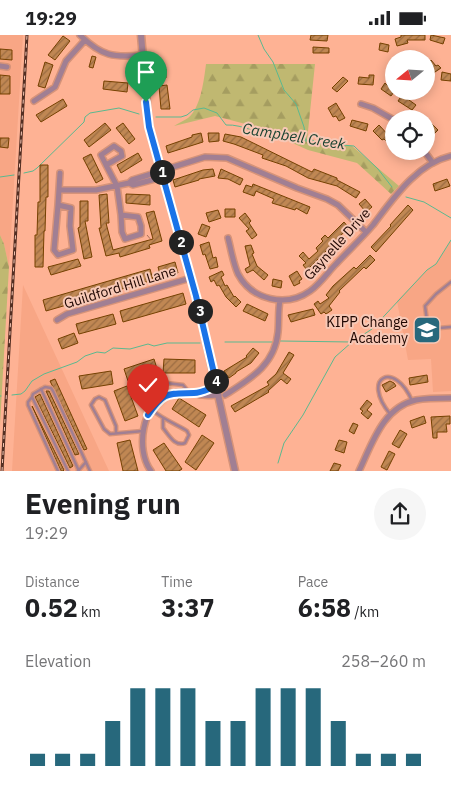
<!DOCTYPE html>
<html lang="en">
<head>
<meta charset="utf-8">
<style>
  body { margin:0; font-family:"IBM Plex Sans",sans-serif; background:#f6f6f6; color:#202124; height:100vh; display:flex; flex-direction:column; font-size:19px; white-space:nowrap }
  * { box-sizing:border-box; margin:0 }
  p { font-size:16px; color:#757577 }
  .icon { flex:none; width:28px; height:28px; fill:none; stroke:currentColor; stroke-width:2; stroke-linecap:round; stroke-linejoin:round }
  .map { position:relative; height:436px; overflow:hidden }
  .details { display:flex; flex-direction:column; background:#fff; flex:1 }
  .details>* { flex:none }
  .needle { width:32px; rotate:252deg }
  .controls { position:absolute; left:385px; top:15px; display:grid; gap:10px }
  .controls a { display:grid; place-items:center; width:50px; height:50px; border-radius:50%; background:#fff; box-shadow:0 2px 12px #0003; font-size:25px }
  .pin { position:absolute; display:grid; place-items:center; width:42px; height:42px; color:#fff; margin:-51px -21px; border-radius:50% 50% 50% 0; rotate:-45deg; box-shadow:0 0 5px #0007 }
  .pin .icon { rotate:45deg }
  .km { position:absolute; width:25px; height:25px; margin:-12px; border-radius:50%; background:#222; color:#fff; font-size:14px; line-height:25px; text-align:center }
  .round { display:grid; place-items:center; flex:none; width:52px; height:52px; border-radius:26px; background:#f6f6f6 }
  .headline { display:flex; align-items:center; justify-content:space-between; height:85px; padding:0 25px }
  h1 { font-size:28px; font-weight:700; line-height:38px }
  .figures { display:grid; grid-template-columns:repeat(3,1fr); gap:8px; height:85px; padding:5px 25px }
  .figures div { display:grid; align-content:center }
  .figures b { font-size:25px; font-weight:700 }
  .figures small { font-size:14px; font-weight:400 }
  .figures p { font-size:14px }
  .chart { height:140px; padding:10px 25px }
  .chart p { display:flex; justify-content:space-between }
  .chart svg { width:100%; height:90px; margin-top:5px; stroke:#27687c; stroke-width:6 }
  .status { display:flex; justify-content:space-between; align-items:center; height:35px; padding:0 25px; background:#fff; direction:ltr }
  .status svg { height:14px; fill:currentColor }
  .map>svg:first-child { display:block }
</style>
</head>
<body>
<div class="status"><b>19:29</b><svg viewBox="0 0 49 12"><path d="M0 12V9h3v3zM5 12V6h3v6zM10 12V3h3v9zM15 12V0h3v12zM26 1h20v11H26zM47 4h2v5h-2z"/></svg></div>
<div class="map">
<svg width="451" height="436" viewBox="0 0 451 436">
  <defs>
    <pattern id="forest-firs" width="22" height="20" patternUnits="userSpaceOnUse" patternTransform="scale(1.25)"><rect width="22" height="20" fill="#c0b871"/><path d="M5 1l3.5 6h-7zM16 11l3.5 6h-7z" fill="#a59d60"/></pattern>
    <pattern id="building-hatch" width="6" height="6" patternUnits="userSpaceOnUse" patternTransform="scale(1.25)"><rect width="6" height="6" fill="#c08753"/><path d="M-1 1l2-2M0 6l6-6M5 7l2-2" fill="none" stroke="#9b6c42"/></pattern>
  </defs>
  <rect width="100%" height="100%" fill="#feb294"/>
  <path fill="#f8a685" d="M0 0H23L9 232 4 209 0 200Z
    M451 205V356L433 357 431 324 408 325 397 266 427 235 436 229Z
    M23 250 109 436H12Z"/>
  <path fill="url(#forest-firs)" d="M206 29H315L307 106 352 111 399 151 391 159 357 128 308 115 257 92 215 81 174 91C178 88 184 86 188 83 201 73 204 44 206 29Z
    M0 200 4 209 9 232 0 390Z"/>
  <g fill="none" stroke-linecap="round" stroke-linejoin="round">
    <path stroke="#5ab98f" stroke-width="1" d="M258 0 264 14 273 27 284 55 296 69 304 92 306 105
      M156 82H181L187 80 193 75 204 73 217 78 226 90C244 89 259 101 277 99L306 106 313 105 317 108 354 111 378 134 392 152
      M24 138 33 136 37 133 84 87 85 82 90 78 119 73 139 79
      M0 142 14 140
      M406 162 424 167 451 183
      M280 306 351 307
      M225 307H272
      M12 360 21 359 25 356 32 346 44 339 77 327 85 321 97 317 105 318 113 313 130 314 148 309 154 311 167 308H200
      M0 361H1
      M278 428 284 408 303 380 335 322 352 307 372 294 427 235 436 229 451 205"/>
  </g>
  <path fill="url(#building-hatch)" stroke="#754101" d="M311 0H328L327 6 310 5Z
    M401 0H425V5H407L408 8 397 11 395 4 401 2Z
    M431 0 445 3 443 9 430 5Z
    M63 1 70 6 55 25 48 20Z
    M380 8 389 10 388 17 379 15Z
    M313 12 329 13V18H313Z
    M0 14 12 15V25L0 24Z
    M92 21 96 22 93 33 89 32Z
    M431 25 436 31 438 30 441 33 432 39 426 31Z
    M45 27 53 30 45 53 38 51Z
    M158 34H166V43H158Z
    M442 37 451 39V46L441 45Z
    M0 40 10 41V59H0Z
    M369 40H374L373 50 358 49 359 42 369 43Z
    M343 42 348 46 337 57 332 53Z
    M104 46 128 48 127 57 103 54Z
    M385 48 389 52 391 50 394 52V57L391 61 381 54Z
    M167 50 170 74H161L159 51Z
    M402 60 416 70 412 75 398 66Z
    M63 64 67 71 41 87 36 80Z
    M336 68 345 83 339 86 336 81 333 82 328 73Z
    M426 83 438 95 432 101 426 95Z
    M352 85 368 89 366 96 350 91Z
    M105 88 111 95 89 112 84 105Z
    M123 88 135 104 129 109 116 93Z
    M379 90 391 103 387 107 384 104 382 105 373 96Z
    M201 98 203 107 168 118 166 111 192 102V100Z
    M208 98H219V106L209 107Z
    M225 99 241 102 312 137 314 134 337 143V145L360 157 356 163 337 151 308 143 286 131 262 123 263 120 234 109 223 106Z
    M0 103H9L8 113 0 112Z
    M138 118 142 125 121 138 117 130Z
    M91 119 103 144 96 148 83 123Z
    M40 130H48V162H46L45 196H44L43 232H35V200H37L38 167H40Z
    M213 134 215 141 199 144V145L175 152 173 145 203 135Z
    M221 134 243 144 240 150 228 144 218 143Z
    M447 144 450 151 435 156 433 149Z
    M253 149 310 172 307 179 296 173 295 175 272 168 274 164 256 156 254 161 243 157 246 150 252 152Z
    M107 159 109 188H106L113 215 153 204 146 178 154 176 162 206 149 210 150 213 120 222 119 218 106 221 99 193H101L99 160Z
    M126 159 150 160V170L126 168Z
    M365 164 372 172 366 177 359 169Z
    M80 166H88V186H85L92 222 84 224 78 193 80 192Z
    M408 170 413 175 376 217 371 212 391 191 390 190Z
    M225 174H235V182H225Z
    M218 175 221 183 209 187 206 178Z
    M245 178 251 186 249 188 257 200 252 204 246 196 249 194 239 183Z
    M344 187 349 193 332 208 333 209 307 235 303 230 306 228 299 221 303 217 309 224 318 216 316 213 323 206 321 204 325 200 328 203Z
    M202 189 210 192 206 202 198 199Z
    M209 207 213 223 216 222 218 232 210 234 205 219 203 220 200 210Z
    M251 210 254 218 252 219 257 231 268 240 264 245 253 235 247 238 245 234 250 231 245 211Z
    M370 220 375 225 366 234 364 232 339 256 340 257 329 271 332 275 326 279 324 277 321 279 314 269 318 266 320 269 329 263 326 260 333 251 354 232 356 234Z
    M78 224 81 231 51 240 48 232Z
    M175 227 178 238 161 243 158 232Z
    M150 234 153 245 46 276 43 265Z
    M222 236 224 240 221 242 225 251 227 250 234 262 235 261 241 267 236 272 226 262 219 250 217 251 214 245 211 247 209 242Z
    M297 236 302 244 299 246 300 248 294 251 289 241Z
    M273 244 282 246 281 253 272 251Z
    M183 258 186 269 123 287 120 276Z
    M247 269 268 279 265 286 243 276Z
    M313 274 315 280 291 287 288 280Z
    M113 279 116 289 79 299 76 289Z
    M74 298 78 308 62 314 58 304Z
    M253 313 259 318 251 328 236 337V338L229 343 224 336 247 322 246 321Z
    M289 317 294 320 283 338 291 344 287 349 281 344 268 356 269 357 235 377 231 371 269 350 267 347 276 339Z
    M154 324 158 337 128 346 124 334Z
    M164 324 195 325V338H163Z
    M111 336 113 349 82 354 79 341Z
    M427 340 428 347 410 350 409 343Z
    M55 344 87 414 84 415 50 346Z
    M390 346 394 348 396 351 386 357 382 350Z
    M127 351 138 381 125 386 114 356Z
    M46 356H49L50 358 79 419 75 420Z
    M40 359 73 431 70 433 35 362Z
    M179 363 206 380 199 392 172 374Z
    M367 365 372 369 367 375 372 379 368 384 361 378 363 376 360 374Z
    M32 371 64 435 63 436H61Z
    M424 381 426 388 412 393 410 386Z
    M450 381V389H446L447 397H437V403H433L431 382Z
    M353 388 358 390 354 399 349 396Z
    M400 395 407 399 399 413 392 409Z
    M202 400 214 408 196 435 185 427Z
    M130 405 138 436H123L117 408Z
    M339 405 347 407 344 418 335 415Z
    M164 408 182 434 179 436H166L153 415Z
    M389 416 395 419 387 435 381 432Z
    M334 428 341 430 338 436H330Z"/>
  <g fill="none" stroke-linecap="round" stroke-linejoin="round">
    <g stroke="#d69379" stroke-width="5">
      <path id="service" d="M451 247 436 259 425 271 427 286 431 292 439 293 451 292
        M41 354 79 436
        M32 362 28 367V370L58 436
        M390 379C360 342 395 325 412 366
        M163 384V393C169 400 175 412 185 408L189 400 187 396C173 387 139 375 142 355L166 348 183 350 188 356
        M116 398V391L105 365 99 362 95 364 91 370 104 394 110 399 143 396
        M68 436 32 362 33 359 45 352 51 353 53 356 90 436
        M78 436 86 427"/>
    </g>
    <g stroke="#d69379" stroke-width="8">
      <path id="minor" d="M80 0C101 21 114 23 142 20
        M0 31 7 32
        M34 66 55 52 66 26 85 5
        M361 69 373 73 394 85
        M114 111 121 116 122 121 106 130 101 120Z
        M424 116 433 128
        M106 130 117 151 121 180
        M170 133 205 122 227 123 297 153 327 164 338 170 366 197
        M129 148 133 150 163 142
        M59 155H96L129 148 132 145 161 136
        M58 170 71 173 70 191 73 215 58 220 54 215Z
        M58 170 60 138
        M121 180 138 182 141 191V199L125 204 122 197Z
        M228 203C231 214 233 228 238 239 252 265 286 273 310 256 320 249 328 237 336 229 348 216 362 203 373 190 393 164 416 129 451 121
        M57 285 67 279 191 243
        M197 358 217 351
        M225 360C250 344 275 330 278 297 279 286 278 276 280 265
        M151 436C135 415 142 368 169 359 177 357 188 356 196 358 203 360 196 360 203 360 208 361 214 360 219 360
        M359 436C372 409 383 372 416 365 427 363 439 363 451 363"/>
    </g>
    <g stroke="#d69379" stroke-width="9">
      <path id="tertiary" d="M141 0 149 92 196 261 235 436"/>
    </g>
    <path stroke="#a66e59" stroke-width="1" stroke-dasharray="5 2.5" stroke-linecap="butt" d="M147 200 152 206"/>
    <use href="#service" stroke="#a17f93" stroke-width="2.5"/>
    <use href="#minor" stroke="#a17f93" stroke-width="5"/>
    <use href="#tertiary" stroke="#a17f93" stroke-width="6"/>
    <g stroke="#532e22" stroke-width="3">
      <path id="rail" d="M2 436 27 0"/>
    </g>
    <use href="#rail" stroke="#f7c8b6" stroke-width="1" stroke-dasharray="4" stroke-linecap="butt"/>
  </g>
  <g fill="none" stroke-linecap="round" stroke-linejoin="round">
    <g stroke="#fff" stroke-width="10">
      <path id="route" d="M146 67 149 92 196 261 217 351C210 353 202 358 194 358 168 359 164 356 148 380"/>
    </g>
    <use href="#route" stroke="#1a73e8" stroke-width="6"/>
  </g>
  <defs>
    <g id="school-square" transform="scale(1.4375)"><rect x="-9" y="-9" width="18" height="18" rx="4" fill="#27687c" stroke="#f7c8b6"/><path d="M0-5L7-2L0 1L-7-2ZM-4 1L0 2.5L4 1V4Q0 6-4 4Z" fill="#fff"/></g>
  </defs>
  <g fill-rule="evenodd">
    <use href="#school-square" x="427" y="295"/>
  </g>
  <g text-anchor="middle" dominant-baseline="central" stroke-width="4" stroke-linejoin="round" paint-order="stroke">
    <g font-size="14" fill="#1f0600" stroke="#f7c8b6">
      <text transform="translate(337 209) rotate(-48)">Gaynelle Drive</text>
      <text transform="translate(120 252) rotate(-17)">Guildford Hill Lane</text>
    </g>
    <g font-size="14" fill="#1f0600" stroke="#f7c8b6" text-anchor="end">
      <text x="408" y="287">KIPP Change<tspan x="408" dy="16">Academy</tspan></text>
    </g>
    <g font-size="15" font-style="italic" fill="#1a4331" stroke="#f7c8b6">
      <text transform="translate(294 101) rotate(9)">Campbell Creek</text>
    </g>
  </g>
</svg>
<div class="controls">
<a><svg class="needle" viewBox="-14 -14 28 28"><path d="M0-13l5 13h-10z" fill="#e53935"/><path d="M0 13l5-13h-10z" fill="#757577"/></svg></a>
<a><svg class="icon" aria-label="locate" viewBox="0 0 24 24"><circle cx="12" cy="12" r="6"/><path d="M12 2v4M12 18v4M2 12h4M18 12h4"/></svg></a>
</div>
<div class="pin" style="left:146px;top:67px;background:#1e9e55"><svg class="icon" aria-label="arrive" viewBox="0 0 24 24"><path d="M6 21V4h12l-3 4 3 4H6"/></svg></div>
<div class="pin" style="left:148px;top:380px;background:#d93025"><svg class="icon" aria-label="check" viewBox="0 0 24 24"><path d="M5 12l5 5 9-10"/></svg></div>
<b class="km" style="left:162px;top:137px">1</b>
<b class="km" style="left:181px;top:207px">2</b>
<b class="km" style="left:200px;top:276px">3</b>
<b class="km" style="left:216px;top:346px">4</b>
</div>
<section class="details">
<div class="headline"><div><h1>Evening run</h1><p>19:29</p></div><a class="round"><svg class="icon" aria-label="share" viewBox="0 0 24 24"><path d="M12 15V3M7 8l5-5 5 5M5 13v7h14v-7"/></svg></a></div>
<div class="figures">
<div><p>Distance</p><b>0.52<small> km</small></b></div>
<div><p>Time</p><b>3:37</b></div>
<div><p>Pace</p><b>6:58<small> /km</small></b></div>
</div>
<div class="chart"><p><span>Elevation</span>258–260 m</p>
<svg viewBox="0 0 160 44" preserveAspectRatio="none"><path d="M5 44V38M15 44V38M25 44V38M35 44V22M45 44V6M55 44V6M65 44V6M75 44V22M85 44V22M95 44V6M105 44V6M115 44V6M125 44V22M135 44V38M145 44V38M155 44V38"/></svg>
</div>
</section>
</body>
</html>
